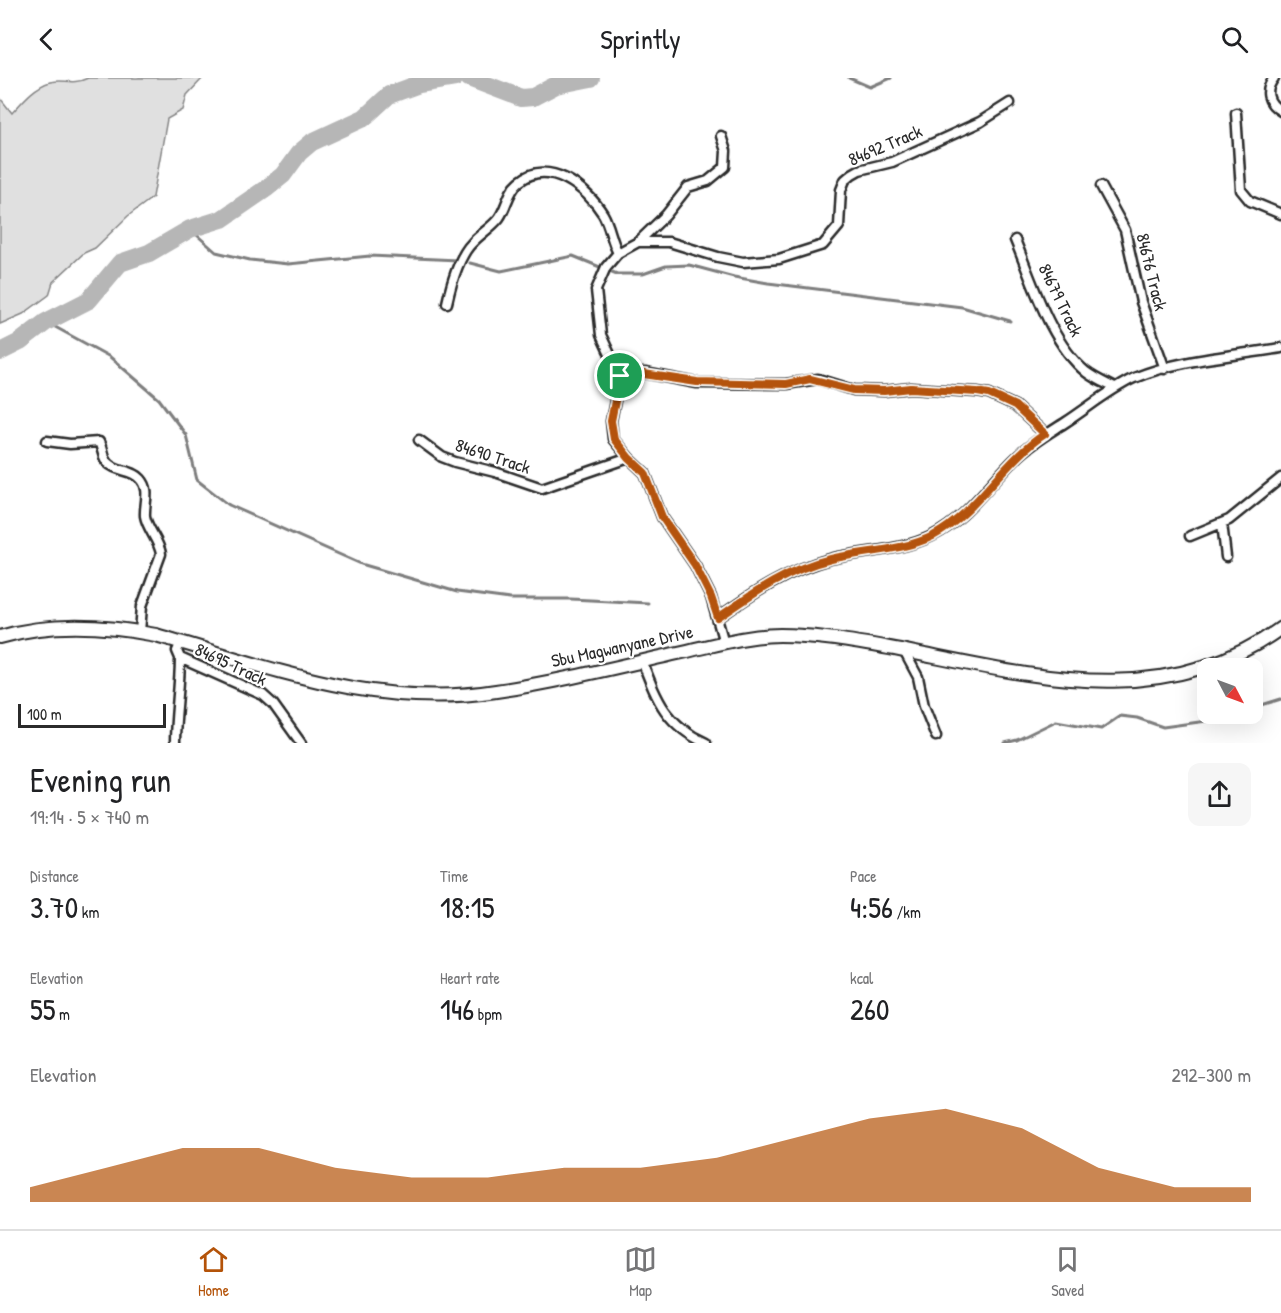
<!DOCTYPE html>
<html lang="en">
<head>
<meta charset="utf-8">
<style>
  body { margin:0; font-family:"Patrick Hand",sans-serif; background:#f6f6f6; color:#202124; height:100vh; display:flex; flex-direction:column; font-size:22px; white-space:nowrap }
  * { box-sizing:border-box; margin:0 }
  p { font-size:20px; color:#757577 }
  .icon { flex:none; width:33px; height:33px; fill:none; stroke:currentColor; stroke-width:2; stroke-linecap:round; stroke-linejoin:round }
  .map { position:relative; height:665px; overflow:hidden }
  .details { display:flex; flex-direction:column; background:#fff; flex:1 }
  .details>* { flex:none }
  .needle { width:39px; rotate:131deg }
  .controls { position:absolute; left:1197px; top:580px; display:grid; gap:12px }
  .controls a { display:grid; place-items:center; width:66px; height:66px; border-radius:12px; background:#fff; box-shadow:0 6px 24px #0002; font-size:30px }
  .scale { position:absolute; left:18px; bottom:15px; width:148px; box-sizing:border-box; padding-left:6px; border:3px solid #2b2b2b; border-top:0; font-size:16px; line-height:21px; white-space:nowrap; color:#2b2b2b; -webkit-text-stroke:4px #fff; paint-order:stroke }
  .pin { position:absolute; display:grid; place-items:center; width:51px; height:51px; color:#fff; margin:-26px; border:3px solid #fff; border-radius:50%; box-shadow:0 2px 6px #0007 }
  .round { display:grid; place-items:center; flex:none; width:63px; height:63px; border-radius:12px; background:#f6f6f6 }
  .overview { display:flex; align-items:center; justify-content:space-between; height:102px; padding:0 30px }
  h1 { font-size:33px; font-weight:600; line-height:45px }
  .figures { display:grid; grid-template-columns:repeat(3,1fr); gap:9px; height:102px; padding:6px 30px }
  .figures div { display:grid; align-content:center }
  .figures b { font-size:30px; font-weight:600 }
  .figures small { font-size:16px; font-weight:400 }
  .figures p { font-size:16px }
  .chart { height:168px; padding:12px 30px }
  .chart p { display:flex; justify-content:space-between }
  .chart svg { width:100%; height:108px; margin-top:6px; fill:#b45309; opacity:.7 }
  header { display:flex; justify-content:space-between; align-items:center; height:78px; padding:0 30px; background:#fff; font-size:27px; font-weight:600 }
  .menu { display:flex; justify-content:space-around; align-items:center; height:84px; border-top:2px solid #e0e0e0; background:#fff; font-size:16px; color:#757577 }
  .menu a { display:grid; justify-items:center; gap:3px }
  .menu .on { color:#b45309 }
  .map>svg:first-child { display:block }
</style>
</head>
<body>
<header><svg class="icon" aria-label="back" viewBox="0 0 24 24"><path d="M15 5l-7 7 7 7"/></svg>Sprintly<svg class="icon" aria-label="search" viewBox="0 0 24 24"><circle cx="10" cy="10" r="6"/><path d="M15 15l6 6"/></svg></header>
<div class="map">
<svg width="1281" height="665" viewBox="0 0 1281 665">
  <rect width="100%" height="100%" fill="#fff"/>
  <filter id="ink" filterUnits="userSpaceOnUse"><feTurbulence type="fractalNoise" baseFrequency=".0167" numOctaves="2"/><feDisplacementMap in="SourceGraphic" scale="12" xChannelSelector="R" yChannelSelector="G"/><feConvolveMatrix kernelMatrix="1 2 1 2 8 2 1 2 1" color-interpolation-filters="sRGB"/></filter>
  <g filter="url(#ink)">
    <path fill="#e0e0e0" stroke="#868686" stroke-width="1.5" d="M88 0H203L187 17 183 32 167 41 153 119 128 138 95 170 84 175 53 204 49 217 23 236 0 246V20L12 35C23 23 34 9 50 4 65 0 71 8 88 0Z"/>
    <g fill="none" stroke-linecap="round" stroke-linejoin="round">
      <path stroke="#7e7e7e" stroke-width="3" d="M849 0 870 9 891 0
        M190 151 216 174 250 182 288 186 370 178 458 182
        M470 185 501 193 573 178 617 196H643L666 188 689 187 734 199 768 205 962 229 1010 243
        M46 244 110 279 159 321 186 357 197 402 229 427 361 486 457 514 510 521H571L648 525
        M1252 630 1281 621
        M1005 665 1017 662 1056 643 1101 651 1120 638 1137 640 1163 649 1214 642 1233 636"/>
      <path stroke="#b6b6b6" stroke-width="18" d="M469 0 521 20 533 19 556 7 591 0
        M0 274 20 264 46 244 89 222 120 185 149 175 190 151 222 141 267 110 283 97 299 75 312 64 364 40 389 17 419 6 455 0"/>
      <g stroke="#2b2b2b" stroke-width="13">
        <path id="minor" d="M1274 0C1264 13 1267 25 1281 33
          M1236 35 1241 112 1250 123 1281 136
          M721 58 726 73 725 89 708 103 688 109 666 137 638 164 618 175 606 189 596 212 601 257 620 298 611 343 613 361 629 380 645 395 662 439 695 487 711 519 724 565
          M1101 108 1125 152 1141 224 1165 291
          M1015 162C1033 205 1050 264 1086 294 1095 301 1105 305 1115 310
          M638 164H669L718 179 743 184 779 181 823 167 839 148 841 112 845 102 852 96 859 92 892 84 980 44 1010 25
          M447 225C451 207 459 178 472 165 480 156 491 150 499 140 507 129 508 113 519 104 548 79 587 110 603 136 610 148 611 162 618 175
          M620 298 645 295 697 305 786 306 818 301 854 312 884 313 911 310 977 314 989 316 1015 328 1045 356
          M419 362 442 379 455 384 495 394 542 410 629 380
          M47 363 70 366 99 364C103 371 102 380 108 385 117 394 132 391 141 401 151 412 144 425 145 438 147 451 159 462 161 476L142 528 140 554
          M1222 445 1226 479
          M1190 458 1229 442 1281 400
          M718 540C753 515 788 492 830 481 863 473 901 473 932 458 967 441 989 405 1018 378 1033 364 1049 355 1066 344 1089 329 1109 312 1134 300 1179 281 1233 278 1281 270
          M181 564 177 573 180 580 263 617 273 626 301 665
          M904 573 918 599 924 628 936 658
          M642 583C657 622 666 647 706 665
          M175 665C175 636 180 609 180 580"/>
      </g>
      <g stroke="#2b2b2b" stroke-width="16">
        <path id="secondary" d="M0 559C51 544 104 547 156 557 269 589 376 632 496 613 557 604 617 589 678 575 711 568 746 557 780 557 815 557 849 563 884 569 1020 594 1157 639 1281 550"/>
      </g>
      <use href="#minor" stroke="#fff" stroke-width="8"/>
      <use href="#secondary" stroke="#fff" stroke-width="12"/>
    </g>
  </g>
  <g fill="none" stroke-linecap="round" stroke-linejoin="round" filter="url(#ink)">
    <g stroke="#fff" stroke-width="12">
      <path id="route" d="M637 295 697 304 786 306 810 301 854 312 884 313 911 310 977 314 989 316 1015 328 1045 356C1002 384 978 434 933 458 903 473 864 473 831 481 788 491 754 515 718 540L711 519 695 487 662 439 645 395 629 380 614 361 611 343 620 298Z"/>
    </g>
    <use href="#route" stroke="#b45309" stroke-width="8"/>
  </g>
  <g text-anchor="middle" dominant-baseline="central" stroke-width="4.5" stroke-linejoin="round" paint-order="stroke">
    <g font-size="18" fill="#2b2b2b" stroke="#fff">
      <text transform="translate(885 67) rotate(-23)">84692 Track</text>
      <text transform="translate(1152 194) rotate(76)">84676 Track</text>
      <text transform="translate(1061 222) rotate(64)">84679 Track</text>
      <text transform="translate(493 378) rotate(18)">84690 Track</text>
      <text transform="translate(622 568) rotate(-12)">Sbu Magwanyane Drive</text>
      <text transform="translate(231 586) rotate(25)">84695 Track</text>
    </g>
  </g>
</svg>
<div class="controls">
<a><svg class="needle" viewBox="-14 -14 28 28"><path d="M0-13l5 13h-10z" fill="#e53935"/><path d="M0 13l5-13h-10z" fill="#757577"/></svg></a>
</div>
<div class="scale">100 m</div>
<div class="pin" style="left:620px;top:298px;background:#1e9e55"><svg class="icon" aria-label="arrive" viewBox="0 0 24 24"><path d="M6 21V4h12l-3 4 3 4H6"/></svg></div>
</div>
<section class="details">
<div class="overview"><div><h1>Evening run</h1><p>19:14 · 5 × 740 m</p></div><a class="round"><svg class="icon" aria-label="share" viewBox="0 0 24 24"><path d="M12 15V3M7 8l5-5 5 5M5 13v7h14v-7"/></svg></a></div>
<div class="figures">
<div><p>Distance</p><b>3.70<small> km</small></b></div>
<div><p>Time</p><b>18:15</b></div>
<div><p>Pace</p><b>4:56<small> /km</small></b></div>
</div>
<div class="figures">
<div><p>Elevation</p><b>55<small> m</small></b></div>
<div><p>Heart rate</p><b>146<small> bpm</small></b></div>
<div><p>kcal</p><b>260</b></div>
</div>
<div class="chart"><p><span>Elevation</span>292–300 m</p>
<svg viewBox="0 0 160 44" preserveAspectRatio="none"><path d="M0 44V38L10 30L20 22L30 22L40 30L50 34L60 34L70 30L80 30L90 26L100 18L110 10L120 6L130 14L140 30L150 38L160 38V44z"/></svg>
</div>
</section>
<nav class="menu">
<a class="on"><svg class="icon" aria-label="home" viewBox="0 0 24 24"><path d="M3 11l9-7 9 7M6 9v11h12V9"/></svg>Home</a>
<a><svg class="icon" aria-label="map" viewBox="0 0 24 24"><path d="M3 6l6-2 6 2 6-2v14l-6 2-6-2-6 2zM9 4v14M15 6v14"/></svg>Map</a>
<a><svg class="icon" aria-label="saved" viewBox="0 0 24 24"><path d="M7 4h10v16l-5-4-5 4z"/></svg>Saved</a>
</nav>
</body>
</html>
